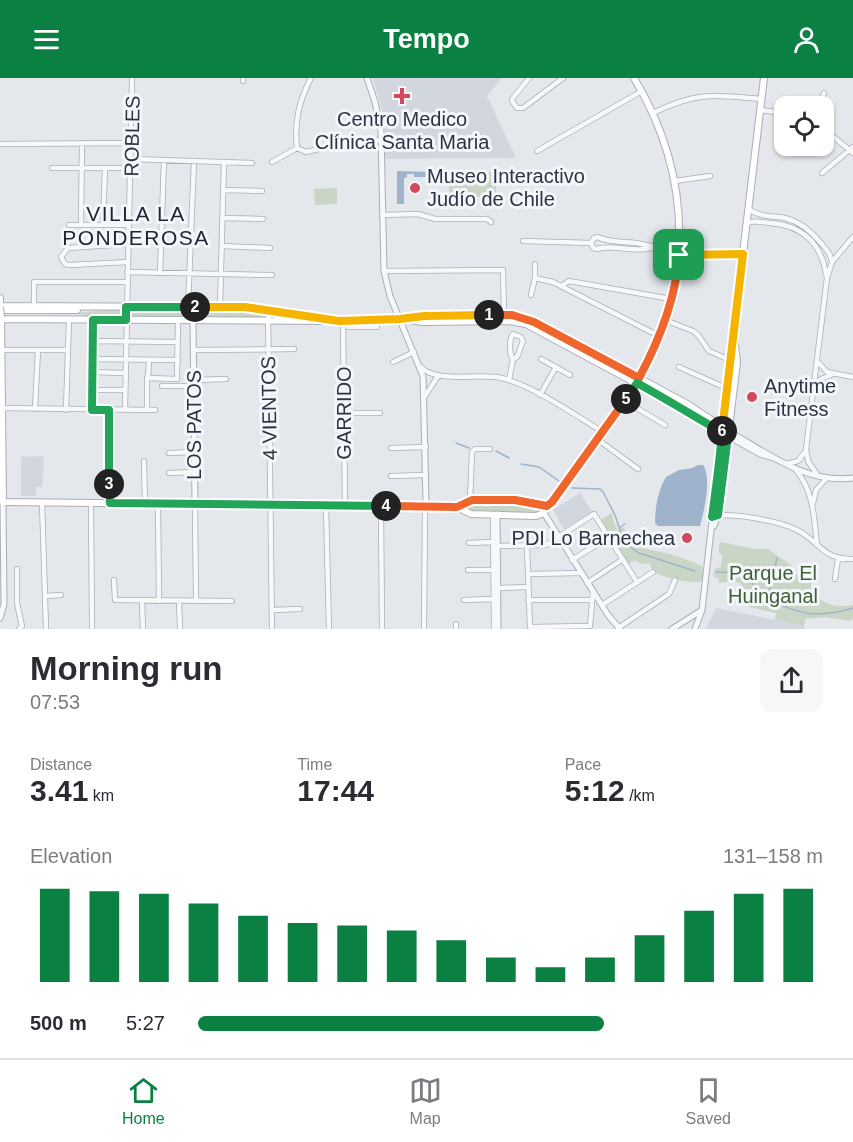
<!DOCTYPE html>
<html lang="en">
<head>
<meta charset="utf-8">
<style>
  body { margin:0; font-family:Arial,sans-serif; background:#f7f7f7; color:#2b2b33; height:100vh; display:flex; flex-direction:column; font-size:22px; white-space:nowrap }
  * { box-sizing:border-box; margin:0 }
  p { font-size:20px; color:#7c7c81 }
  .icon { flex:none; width:33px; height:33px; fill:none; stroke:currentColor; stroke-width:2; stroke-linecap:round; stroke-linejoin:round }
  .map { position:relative; height:551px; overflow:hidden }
  .side { display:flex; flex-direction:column; background:#fff; flex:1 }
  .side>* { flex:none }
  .tools { position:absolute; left:774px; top:18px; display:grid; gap:12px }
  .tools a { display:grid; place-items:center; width:60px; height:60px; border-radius:12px; background:#fff; box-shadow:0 2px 4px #0004; font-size:30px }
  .pin { position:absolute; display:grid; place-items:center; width:51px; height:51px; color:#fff; margin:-26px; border-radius:12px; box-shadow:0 3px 9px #0006 }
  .km { position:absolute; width:30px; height:30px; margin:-15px; border-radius:50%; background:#222; color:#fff; font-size:16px; line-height:30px; text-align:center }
  .round { display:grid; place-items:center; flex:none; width:63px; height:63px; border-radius:12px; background:#f7f7f7 }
  .headline { display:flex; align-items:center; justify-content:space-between; height:102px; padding:0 30px }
  h1 { font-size:33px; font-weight:800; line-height:45px }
  .figures { display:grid; grid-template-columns:repeat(3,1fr); gap:9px; height:102px; padding:6px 30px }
  .figures div { display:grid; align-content:center }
  .figures b { font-size:30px; font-weight:800 }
  .figures small { font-size:16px; font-weight:400 }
  .figures p { font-size:16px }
  .chart { height:168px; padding:12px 30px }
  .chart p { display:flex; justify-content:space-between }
  .chart svg { width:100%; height:108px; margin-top:6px; stroke:#0b8043; stroke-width:6 }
  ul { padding:0 30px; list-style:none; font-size:20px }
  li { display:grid; grid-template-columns:96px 72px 1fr; align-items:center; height:45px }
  li i { height:15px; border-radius:8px; background:#0b8043 }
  header { display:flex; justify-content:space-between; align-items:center; height:78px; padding:0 30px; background:#0b8043; color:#fff; font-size:27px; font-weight:800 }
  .dock { display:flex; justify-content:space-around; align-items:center; height:84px; border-top:2px solid #e1e1e2; background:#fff; font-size:16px; color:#7c7c81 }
  .dock a { display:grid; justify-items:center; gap:3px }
  .dock .selected { color:#0b8043 }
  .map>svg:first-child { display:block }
</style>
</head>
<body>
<header><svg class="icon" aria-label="menu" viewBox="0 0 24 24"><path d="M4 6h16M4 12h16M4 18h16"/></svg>Tempo<svg class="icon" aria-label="person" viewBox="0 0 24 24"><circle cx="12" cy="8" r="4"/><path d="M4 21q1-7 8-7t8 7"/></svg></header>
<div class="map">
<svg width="853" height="551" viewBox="0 0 853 551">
  <rect width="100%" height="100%" fill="#e4e7ec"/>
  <path fill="#d2d6de" d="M373 0H502L487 18 516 80 385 81V43Z
    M44 378 42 409H36V418H21V379Z
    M580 415 592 434 564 451 553 432Z
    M716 530 804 548 805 551H706Z"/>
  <path fill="#c9d6c5" d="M496 94V119H449V95Z
    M337 110V126L315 127 314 111Z
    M121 231 251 232 299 239H95L75 235Z
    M471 424H525L541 429 543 433 540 437 471 433 467 430Z
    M612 435 613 442 618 454 620 449 624 450 633 466C645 472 658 473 670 476 681 479 692 484 702 488L703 499 700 504C690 505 663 500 655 494 652 492 651 488 649 485L641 486 635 482 629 486 601 442Z
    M721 464 755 471H768L791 487 796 496 811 504V512C825 527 833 530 853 527V541L850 543 825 539 805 541 804 548 775 542 776 535 749 529 750 520 740 505 732 503 719 505V501L713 498 715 491 721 489 722 477 719 475V466Z"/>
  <path fill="#9fb4cc" d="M397 93 431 94V102H426V99H414V96H407V99L404 100V126H397Z
    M698 387H703C712 399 704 434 700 448H658L655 445C655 430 658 412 666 399L679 392 692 390Z"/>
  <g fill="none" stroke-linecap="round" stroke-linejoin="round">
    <path stroke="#9fb4cc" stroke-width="1.5" d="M456 365 469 370
      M496 373 509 380
      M521 386 539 389 559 403
      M572 410 600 411 603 414 615 437 623 462 630 469 639 475 695 493
      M619 450 625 446
      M716 494 745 495C751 501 755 512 761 518 771 525 803 536 815 536 828 536 841 534 853 530
      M769 514 777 480"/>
    <g stroke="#a9aeb7" stroke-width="6">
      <path id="minor" d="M243 0V3
        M529 0 513 20 512 23 517 30H523L563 0
        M819 28 824 15
        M760 32 784 35
        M653 35C697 13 714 17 761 21
        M824 51 853 75
        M0 66 132 65
        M297 70 306 74 332 68 381 62
        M297 70C294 44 299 23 311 0
        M537 73 642 13
        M132 81 252 85
        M272 84 297 70
        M52 90H131
        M822 95 853 69
        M675 103 710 98
        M223 112 262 113
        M749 131C759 139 773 138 785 140 800 144 811 153 820 164 826 171 831 176 832 184
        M382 137 418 136 435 141H487L491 144
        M223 140 263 141
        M747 145C754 142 762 144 770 145 801 147 822 165 826 197
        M69 147H129
        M81 147 82 65
        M103 147 105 90
        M523 163 591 165 594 160 598 159C609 165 623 163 636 165 651 168 664 171 679 172
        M591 165 593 170 597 171C614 166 633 175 652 170
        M222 168 270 170
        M679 177 743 176
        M128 184 69 187 65 186 61 179 68 170 128 166
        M384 193 503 192 504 237
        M127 194 272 197
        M160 195 164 82
        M535 200V186
        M563 207 569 203 671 221
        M531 217 535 200 553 204 659 258
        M34 228V204H127
        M188 229 194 83
        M220 229 224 84
        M268 233 272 551
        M343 242 345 428
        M665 242 693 253 698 257 709 273 730 282
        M348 249H377L378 241
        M93 263 178 264
        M1 272H68
        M194 272 294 271
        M92 281 178 282
        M541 281 570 297
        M817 283 827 294 853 299
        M393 284 414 274
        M421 289C436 305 475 296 497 299 530 305 573 336 603 354
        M679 289 726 310
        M92 294 125 295
        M148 300 149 282
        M194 302 226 301
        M509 302 513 281 517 279 523 263 521 259 513 256C509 261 509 276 513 281
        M815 306 821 301 831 297
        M162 308H194
        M92 312H125
        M540 317 556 289
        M425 318 438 298
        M625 323 665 347
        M2 330 155 332
        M35 331 38 272
        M66 332 69 242
        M91 332 93 242
        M109 332V425
        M125 332 132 0
        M147 332V300L177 301 178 242
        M344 335H380
        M597 361 638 391
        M391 370 426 369
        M169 375 194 374
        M144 383 145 426
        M786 386 798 383 805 374
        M796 392C814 414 814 440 817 467
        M169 395 195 394
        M391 398 426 397
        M818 398 808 383 806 371 827 200 832 184 853 159
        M470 423 472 374 475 371H490
        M42 424 45 518 61 517
        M91 425 92 551
        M813 425 816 412 826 401
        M158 426 159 523
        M195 426 196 523
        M326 428 329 551
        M381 428 382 551
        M493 436 494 551
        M715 438C734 435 780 443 797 452 822 465 821 481 853 481
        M469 465 493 464
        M497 468 546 467 594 436 637 504
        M527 468 530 549 590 548 593 514
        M572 482 609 459
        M17 491V525L22 548 19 551
        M468 492H494
        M528 496 581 495
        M835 501 838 481
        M114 502 115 522 232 523
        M587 505 623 481
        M498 510 528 509
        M45 518 46 551
        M142 522 143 551
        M464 522 494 521
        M528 522H591
        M179 523 180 551
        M602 527 653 494
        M272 532 300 531
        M456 546V551
        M618 550 669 516 675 502
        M424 551 425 428"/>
    </g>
    <g stroke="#a9aeb7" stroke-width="7">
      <path id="tertiary" d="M367 0 375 24 381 53 384 193 390 218 423 298 426 424 425 428
        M193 242 195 426
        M728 353C768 375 805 406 853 400
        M544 435 608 537 620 551
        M497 436 498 551
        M714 448 718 437 728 358 760 376 774 380
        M0 540 4 526 3 424
        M672 551 702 532
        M695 551 702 532 722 355"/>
    </g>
    <g stroke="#a9aeb7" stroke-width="8">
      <path id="secondary" d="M0 220V229
        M0 228 235 229 323 240
        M0 232H77
        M1 239 3 424 457 429C461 427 466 424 471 423 487 419 529 421 544 428L545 432
        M1 241 326 243 400 241 425 238 512 237 534 244 639 300 689 327 728 353
        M410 242 422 244 508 243 526 246 671 324 728 358 737 284 734 260
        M722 351 764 0
        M457 429 471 436 536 438 544 435C549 424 560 413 567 402 587 375 608 349 626 321 695 221 696 103 634 0"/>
    </g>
    <use href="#minor" stroke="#f7f8fa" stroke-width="4.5"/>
    <use href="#tertiary" stroke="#f7f8fa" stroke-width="5"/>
    <use href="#secondary" stroke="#fff" stroke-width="6"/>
    <g stroke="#a9aeb7" stroke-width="8" stroke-linecap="butt">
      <path id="secondary-bridge" d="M0 229 1 239"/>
    </g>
    <use href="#secondary-bridge" stroke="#fff" stroke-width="6"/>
  </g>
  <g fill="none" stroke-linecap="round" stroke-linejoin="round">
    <g stroke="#fff" stroke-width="12">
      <path id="split-1" d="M489 237H512L534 244 639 300C660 261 676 221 679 177"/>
    </g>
    <g stroke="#fff" stroke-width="12">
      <path id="split-2" d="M195 229H245L339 243 400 241 424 238 489 237"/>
    </g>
    <g stroke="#fff" stroke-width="12">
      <path id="split-3" d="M109 406V332H92L93 242H126V229H195"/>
    </g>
    <g stroke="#fff" stroke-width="12">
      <path id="split-4" d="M109 406 110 425 386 428"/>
    </g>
    <g stroke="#fff" stroke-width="12">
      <path id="split-5" d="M386 428 457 429 472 422H515L547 428 552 424 626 321"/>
    </g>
    <g stroke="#fff" stroke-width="12">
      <path id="split-6" d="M626 321 637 305C668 322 697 340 728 358L718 437 712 439C716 410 720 382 722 353"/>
    </g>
    <g stroke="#fff" stroke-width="12">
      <path id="split-7" d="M679 177 743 176 722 353"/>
    </g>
    <use href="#split-1" stroke="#f0652b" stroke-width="8"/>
    <use href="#split-2" stroke="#f5b400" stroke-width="8"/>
    <use href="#split-3" stroke="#22a559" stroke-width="8"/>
    <use href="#split-4" stroke="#22a559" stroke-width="8"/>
    <use href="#split-5" stroke="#f0652b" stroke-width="8"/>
    <use href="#split-6" stroke="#22a559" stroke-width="8"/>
    <use href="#split-7" stroke="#f5b400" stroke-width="8"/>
  </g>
  <g fill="#d1495b" stroke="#f4f6f9" stroke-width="2">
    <path d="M399 9h6v6h6v6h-6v6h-6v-6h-6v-6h6z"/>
    <circle cx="415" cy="110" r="6"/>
    <circle cx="752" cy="319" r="6"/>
    <circle cx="687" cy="460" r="6"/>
  </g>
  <g text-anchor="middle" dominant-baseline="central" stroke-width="6" stroke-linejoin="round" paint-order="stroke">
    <g font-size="20" fill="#2b3445" stroke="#f4f6f9" text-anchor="start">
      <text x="402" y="41" text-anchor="middle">Centro Medico<tspan x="402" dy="23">Clínica Santa Maria</tspan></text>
      <text x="427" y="98">Museo Interactivo<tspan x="427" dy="23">Judío de Chile</tspan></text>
      <text x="764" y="308">Anytime<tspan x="764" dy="23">Fitness</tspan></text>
      <text x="675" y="460" text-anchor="end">PDI Lo Barnechea</text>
    </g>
    <g font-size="20" fill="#2b3445" stroke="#f4f6f9">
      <text transform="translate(132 58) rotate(-89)">ROBLES</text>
      <text transform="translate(269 330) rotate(-91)">4 VIENTOS</text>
      <text transform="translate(344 335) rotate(-90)">GARRIDO</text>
      <text transform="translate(194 347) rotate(-90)">LOS PATOS</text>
    </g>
    <g font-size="20" fill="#3f6138" stroke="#f4f6f9">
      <text x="773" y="495">Parque El<tspan x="773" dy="23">Huinganal</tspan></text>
    </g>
    <g font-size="21" letter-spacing="1.5" fill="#1d2536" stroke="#f4f6f9">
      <text x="136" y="135">VILLA LA<tspan x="136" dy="24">PONDEROSA</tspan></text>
    </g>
  </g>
</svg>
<div class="tools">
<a><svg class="icon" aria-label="locate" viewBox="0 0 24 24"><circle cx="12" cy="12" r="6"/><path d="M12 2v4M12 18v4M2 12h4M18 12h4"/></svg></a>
</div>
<div class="pin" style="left:679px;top:177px;background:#1e9e55"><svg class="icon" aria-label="arrive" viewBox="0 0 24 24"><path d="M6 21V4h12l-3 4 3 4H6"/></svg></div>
<b class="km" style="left:489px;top:237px">1</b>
<b class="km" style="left:195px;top:229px">2</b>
<b class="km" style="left:109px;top:406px">3</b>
<b class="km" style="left:386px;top:428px">4</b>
<b class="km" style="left:626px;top:321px">5</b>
<b class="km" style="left:722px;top:353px">6</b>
</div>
<section class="side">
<div class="headline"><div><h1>Morning run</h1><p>07:53</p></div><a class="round"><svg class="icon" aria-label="share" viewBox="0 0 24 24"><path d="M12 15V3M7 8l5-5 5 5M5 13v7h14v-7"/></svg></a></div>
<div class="figures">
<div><p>Distance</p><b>3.41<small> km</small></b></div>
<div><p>Time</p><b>17:44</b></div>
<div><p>Pace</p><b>5:12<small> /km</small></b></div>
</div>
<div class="chart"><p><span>Elevation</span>131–158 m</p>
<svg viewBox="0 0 160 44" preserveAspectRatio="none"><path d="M5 44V6M15 44V7M25 44V8M35 44V12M45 44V17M55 44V20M65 44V21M75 44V23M85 44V27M95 44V34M105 44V38M115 44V34M125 44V25M135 44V15M145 44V8M155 44V6"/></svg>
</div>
<ul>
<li><b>500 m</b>5:27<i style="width:65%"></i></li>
</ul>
</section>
<nav class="dock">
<a class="selected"><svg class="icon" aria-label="home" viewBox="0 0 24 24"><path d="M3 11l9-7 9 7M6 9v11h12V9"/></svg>Home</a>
<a><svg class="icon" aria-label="map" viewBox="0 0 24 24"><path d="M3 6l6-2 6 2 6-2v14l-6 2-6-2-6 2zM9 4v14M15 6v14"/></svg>Map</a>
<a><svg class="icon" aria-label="saved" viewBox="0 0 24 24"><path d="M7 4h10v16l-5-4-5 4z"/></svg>Saved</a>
</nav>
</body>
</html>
